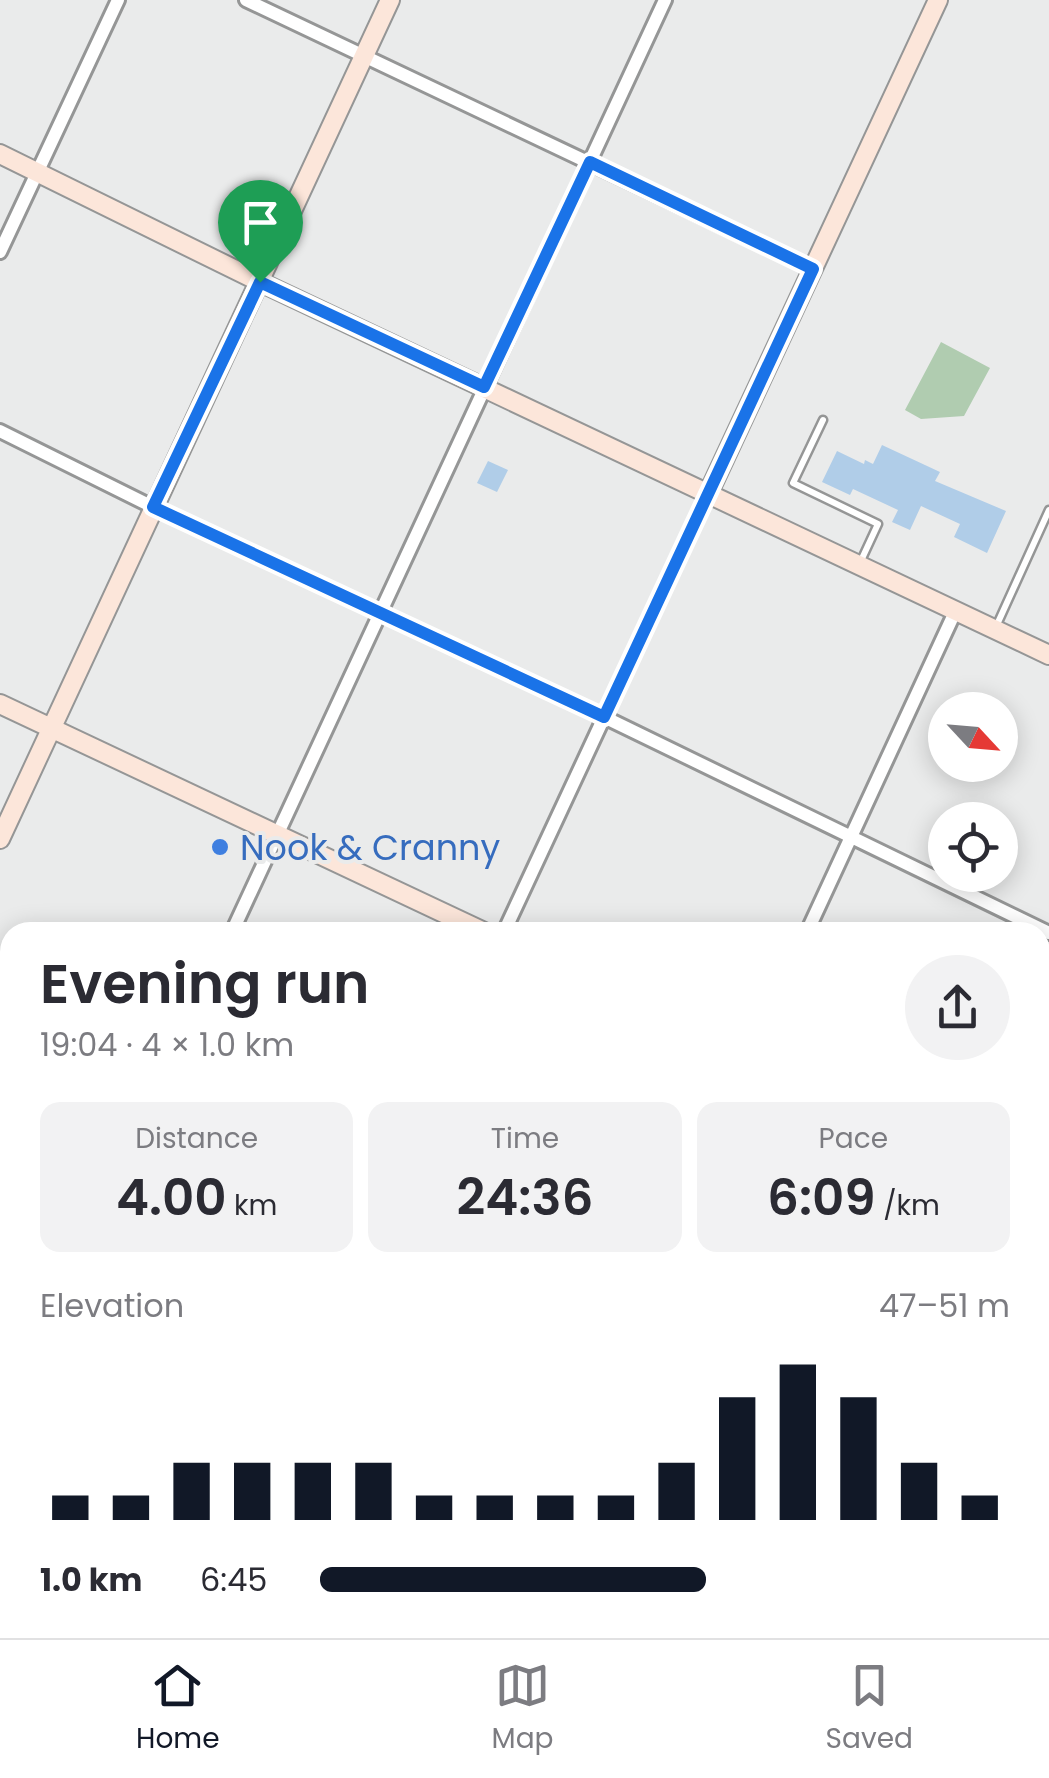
<!DOCTYPE html>
<html lang="en">
<head>
<meta charset="utf-8">
<style>
  body { margin:0; font-family:Poppins,sans-serif; background:#f2f2f3; color:#2b2b33; height:100vh; display:flex; flex-direction:column; font-size:38px; white-space:nowrap }
  * { box-sizing:border-box; margin:0 }
  p { font-size:32px; color:#7c7c81 }
  .icon { flex:none; width:55px; height:55px; fill:none; stroke:currentColor; stroke-width:2; stroke-linecap:round; stroke-linejoin:round }
  .map { position:relative; flex:1; overflow:hidden }
  .side { position:absolute; left:0px; top:922px; width:1050px; height:718px; display:flex; flex-direction:column; background:#fff; border-radius:30px 30px 0 0; box-shadow:0 5px 25px #0003 }
  .side>* { flex:none }
  .needle { width:65px; rotate:116deg }
  .tools { position:absolute; left:928px; top:692px; display:grid; gap:20px }
  .tools a { display:grid; place-items:center; width:90px; height:90px; border-radius:50%; background:#fff; box-shadow:0 5px 25px #0003; font-size:50px }
  .pin { position:absolute; display:grid; place-items:center; width:85px; height:85px; color:#fff; margin:-102px -42px; border-radius:50% 50% 50% 0; rotate:-45deg; box-shadow:0 0 10px #0007 }
  .pin .icon { rotate:45deg }
  .round { display:grid; place-items:center; flex:none; width:105px; height:105px; border-radius:52px; background:#f2f2f3 }
  .overview { display:flex; align-items:center; justify-content:space-between; height:170px; padding:0 40px }
  h1 { font-size:55px; font-weight:600; line-height:75px }
  .stats { display:grid; grid-template-columns:repeat(3,1fr); gap:15px; height:170px; padding:10px 40px }
  .stats div { display:grid; align-content:center; border-radius:20px; background:#f2f2f3; text-align:center }
  .stats b { font-size:50px; font-weight:600 }
  .stats small { font-size:28px; font-weight:400 }
  .stats p { font-size:28px }
  .chart { height:280px; padding:20px 40px }
  .chart p { display:flex; justify-content:space-between }
  .chart svg { width:100%; height:180px; margin-top:10px; stroke:#111827; stroke-width:6 }
  ul { padding:0 40px; list-style:none; font-size:32px }
  li { display:grid; grid-template-columns:160px 120px 1fr; align-items:center; height:75px }
  li i { height:25px; border-radius:12px; background:#111827 }
  .menu { display:flex; justify-content:space-around; align-items:center; height:140px; border-top:2px solid #e1e1e2; background:#fff; font-size:28px; color:#7c7c81 }
  .menu a { display:grid; justify-items:center; gap:5px }
  .menu .selected { color:#111827 }
  .map>svg:first-child { display:block }
</style>
</head>
<body>
<div class="map">
<svg width="1049" height="1638" viewBox="0 0 1049 1638">
  <rect width="100%" height="100%" fill="#eaebeb"/>
  <path fill="#b0ccb0" d="M941 342 990 368 964 416 921 419 905 410Z
    M141 1630H262L279 1638H141Z"/>
  <path fill="#aedbe8" d="M0 1437 10 1442V1508L0 1501Z"/>
  <path fill="#b0cde8" d="M882 445 940 472 935 481 1006 511 987 553 954 537 960 524 921 506 910 530 892 522 898 510 853 489 850 495 822 482 837 451 864 464 865 460 873 464Z
    M488 461 508 470 497 492 477 483Z
    M0 1331 10 1335V1382L0 1394Z"/>
  <g fill="none" stroke-linecap="round" stroke-linejoin="round">
    <g stroke="#959696" stroke-width="11">
      <path id="lane" d="M823 420 793 483 878 524 859 565
        M995 629 1049 510"/>
    </g>
    <g stroke="#959696" stroke-width="18">
      <path id="street" d="M246 0 813 269
        M0 252 118 0
        M0 431 153 507 604 717 1049 933
        M232 932 665 0
        M504 932 708 494
        M807 932 955 612
        M0 981 10 986
        M1040 1468 1049 1472
        M1040 1548 1049 1529
        M474 1638 478 1630
        M738 1638 742 1630
        M998 1638 1001 1630"/>
    </g>
    <g stroke="#959696" stroke-width="22">
      <path id="secondary" d="M0 154 260 282 1049 655
        M708 494 938 0
        M0 704 484 932
        M0 839 390 0
        M1040 989 1049 969
        M1040 1192 1049 1196
        M0 1254 10 1259
        M805 1630 822 1638"/>
    </g>
    <path stroke="#8c8c8d" stroke-width="2.5" stroke-dasharray="5 8" stroke-linecap="butt" d="M0 1427 10 1435
      M222 1630 232 1638"/>
    <use href="#lane" stroke="#fff" stroke-width="6"/>
    <use href="#street" stroke="#fff" stroke-width="12"/>
    <use href="#secondary" stroke="#fce6da" stroke-width="18"/>
  </g>
  <g fill="none" stroke-linecap="round" stroke-linejoin="round">
    <g stroke="#fff" stroke-width="20">
      <path id="route" d="M590 162 813 269 604 717 153 507 260 282 484 387Z"/>
    </g>
    <use href="#route" stroke="#1a73e8" stroke-width="12"/>
  </g>
  <circle fill="#3f7fe0" stroke="#eaebeb" stroke-width="4" cx="220" cy="847" r="10"/>
  <g text-anchor="middle" dominant-baseline="central" stroke-width="8" stroke-linejoin="round" paint-order="stroke">
    <g font-size="35" fill="#366cbe" stroke="#eaebeb" text-anchor="start">
      <text x="240" y="847">Nook &amp; Cranny</text>
    </g>
  </g>
</svg>
<div class="tools">
<a><svg class="needle" viewBox="-14 -14 28 28"><path d="M0-13l5 13h-10z" fill="#e53935"/><path d="M0 13l5-13h-10z" fill="#7c7c81"/></svg></a>
<a><svg class="icon" aria-label="locate" viewBox="0 0 24 24"><circle cx="12" cy="12" r="6"/><path d="M12 2v4M12 18v4M2 12h4M18 12h4"/></svg></a>
</div>
<div class="pin" style="left:260px;top:282px;background:#1e9e55"><svg class="icon" aria-label="arrive" viewBox="0 0 24 24"><path d="M6 21V4h12l-3 4 3 4H6"/></svg></div>
<section class="side">
<div class="overview"><div><h1>Evening run</h1><p>19:04 · 4 × 1.0 km</p></div><a class="round"><svg class="icon" aria-label="share" viewBox="0 0 24 24"><path d="M12 15V3M7 8l5-5 5 5M5 13v7h14v-7"/></svg></a></div>
<div class="stats">
<div><p>Distance</p><b>4.00<small> km</small></b></div>
<div><p>Time</p><b>24:36</b></div>
<div><p>Pace</p><b>6:09<small> /km</small></b></div>
</div>
<div class="chart"><p><span>Elevation</span>47–51 m</p>
<svg viewBox="0 0 160 44" preserveAspectRatio="none"><path d="M5 44V38M15 44V38M25 44V30M35 44V30M45 44V30M55 44V30M65 44V38M75 44V38M85 44V38M95 44V38M105 44V30M115 44V14M125 44V6M135 44V14M145 44V30M155 44V38"/></svg>
</div>
<ul>
<li><b>1.0 km</b>6:45<i style="width:56%"></i></li>
</ul>
</section>
</div>
<nav class="menu">
<a class="selected"><svg class="icon" aria-label="home" viewBox="0 0 24 24"><path d="M3 11l9-7 9 7M6 9v11h12V9"/></svg>Home</a>
<a><svg class="icon" aria-label="map" viewBox="0 0 24 24"><path d="M3 6l6-2 6 2 6-2v14l-6 2-6-2-6 2zM9 4v14M15 6v14"/></svg>Map</a>
<a><svg class="icon" aria-label="saved" viewBox="0 0 24 24"><path d="M7 4h10v16l-5-4-5 4z"/></svg>Saved</a>
</nav>
</body>
</html>
